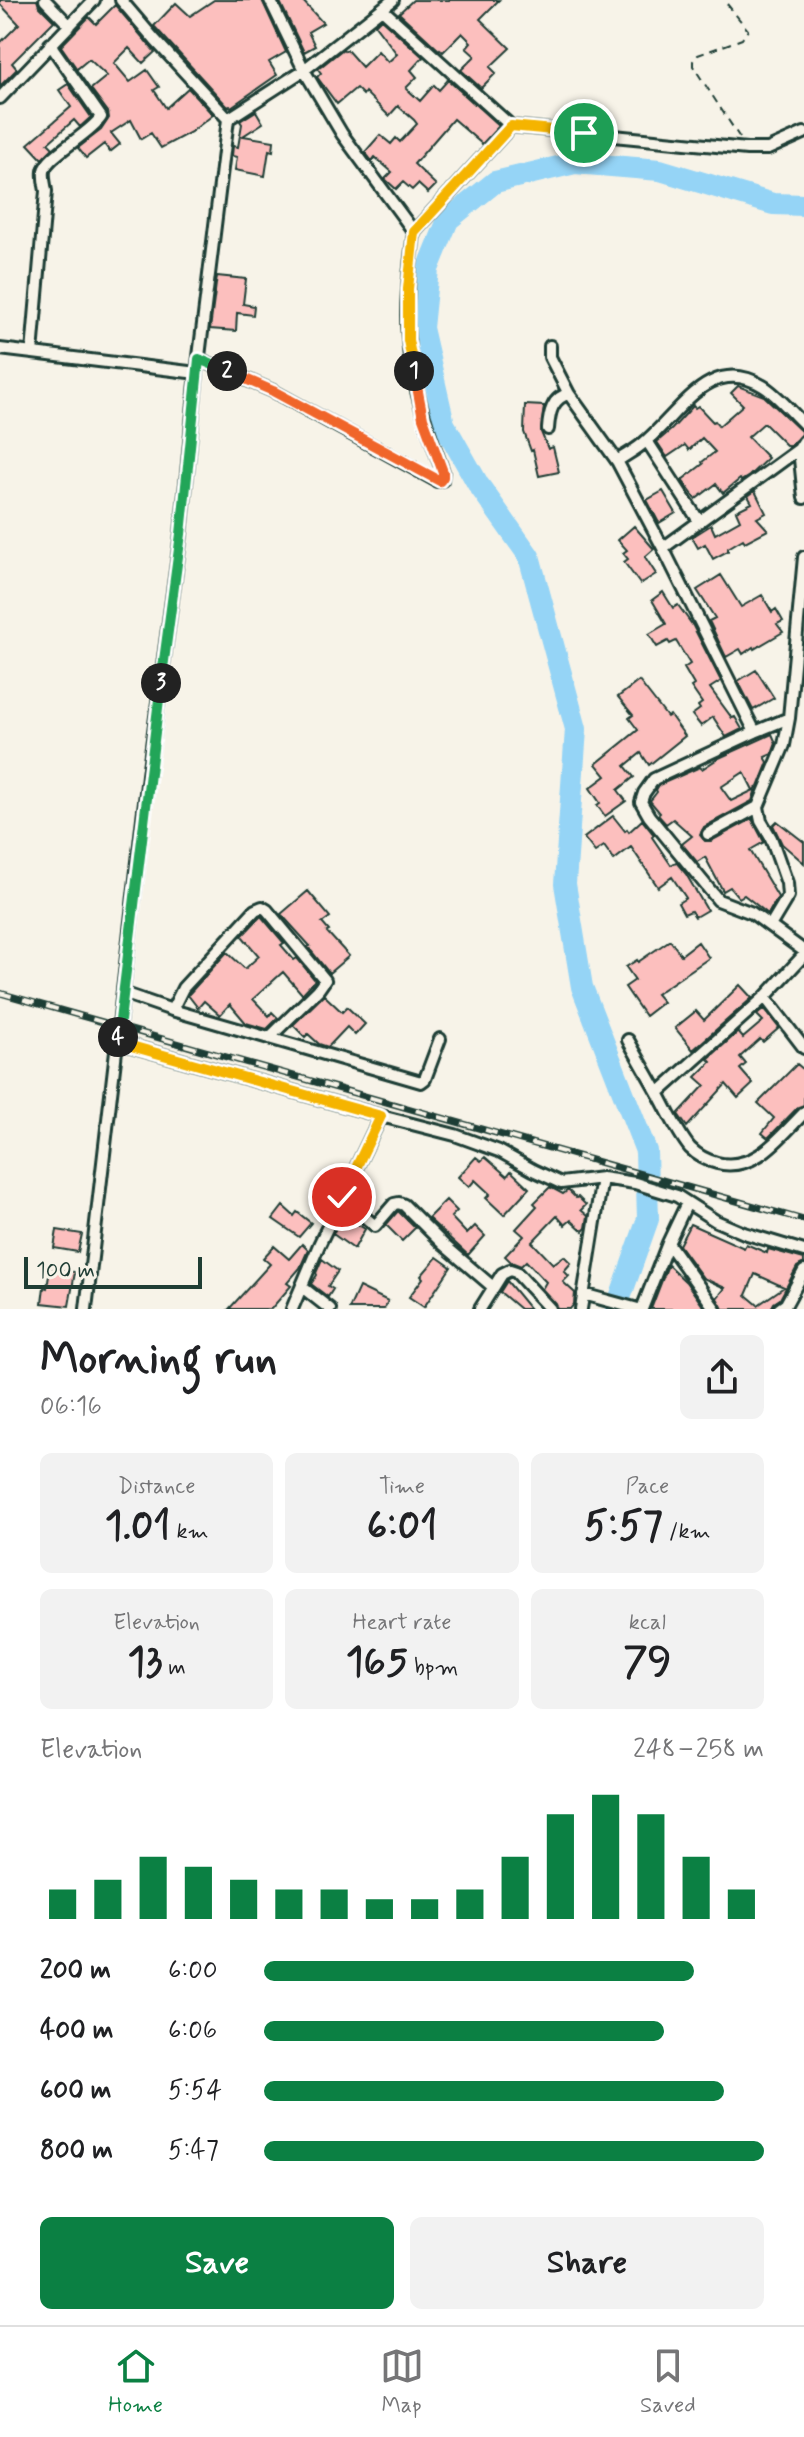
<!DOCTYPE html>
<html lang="en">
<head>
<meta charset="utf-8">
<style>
  body { margin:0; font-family:Mynerve,sans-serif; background:#f2f2f2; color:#202124; height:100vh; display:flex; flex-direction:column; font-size:30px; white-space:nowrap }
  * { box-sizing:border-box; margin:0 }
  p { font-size:26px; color:#757577 }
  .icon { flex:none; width:44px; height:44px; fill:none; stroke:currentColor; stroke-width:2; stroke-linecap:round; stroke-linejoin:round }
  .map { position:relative; height:1309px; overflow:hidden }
  .sheet { display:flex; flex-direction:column; background:#fff; flex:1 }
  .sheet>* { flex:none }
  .scale { position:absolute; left:24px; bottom:20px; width:178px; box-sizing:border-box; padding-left:8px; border:4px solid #1f3d34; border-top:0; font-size:22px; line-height:28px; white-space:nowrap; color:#1f3d34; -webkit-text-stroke:6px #f7f3e8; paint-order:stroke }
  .pin { position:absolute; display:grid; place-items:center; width:68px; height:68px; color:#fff; margin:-34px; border:4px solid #fff; border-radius:50%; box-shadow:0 2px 8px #0007 }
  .km { position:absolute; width:40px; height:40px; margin:-20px; border-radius:50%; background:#222; color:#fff; font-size:22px; line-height:40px; text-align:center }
  .round { display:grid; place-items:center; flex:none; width:84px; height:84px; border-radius:12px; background:#f2f2f2 }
  .head { display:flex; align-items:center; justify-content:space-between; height:136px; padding:0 40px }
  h1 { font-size:44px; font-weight:700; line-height:60px }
  .metrics { display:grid; grid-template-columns:repeat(3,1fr); gap:12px; height:136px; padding:8px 40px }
  .metrics div { display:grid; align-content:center; border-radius:12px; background:#f2f2f2; text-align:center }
  .metrics b { font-size:40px; font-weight:700 }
  .metrics small { font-size:22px; font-weight:400 }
  .metrics p { font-size:22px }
  .chart { height:224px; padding:16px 40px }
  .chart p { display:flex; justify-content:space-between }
  .chart svg { width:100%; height:144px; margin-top:8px; stroke:#0b8043; stroke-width:6 }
  .primary-button { display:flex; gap:16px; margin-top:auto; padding:16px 40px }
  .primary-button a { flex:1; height:92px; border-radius:12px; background:#0b8043; color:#fff; font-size:32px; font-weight:700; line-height:92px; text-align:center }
  .primary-button a+a { background:#f2f2f2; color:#202124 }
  ul { padding:0 40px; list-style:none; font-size:26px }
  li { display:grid; grid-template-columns:128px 96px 1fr; align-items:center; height:60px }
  li i { height:20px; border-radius:10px; background:#0b8043 }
  .menu { display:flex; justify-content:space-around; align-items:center; height:112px; border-top:2px solid #e0e0e0; background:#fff; font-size:22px; color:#757577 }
  .menu a { display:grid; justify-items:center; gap:4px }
  .menu .active { color:#0b8043 }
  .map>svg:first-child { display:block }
</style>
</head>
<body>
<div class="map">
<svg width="804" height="1309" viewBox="0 0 804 1309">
  <rect width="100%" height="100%" fill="#f7f3e8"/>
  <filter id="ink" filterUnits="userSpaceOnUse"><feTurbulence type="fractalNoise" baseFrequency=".0125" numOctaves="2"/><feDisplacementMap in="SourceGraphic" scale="16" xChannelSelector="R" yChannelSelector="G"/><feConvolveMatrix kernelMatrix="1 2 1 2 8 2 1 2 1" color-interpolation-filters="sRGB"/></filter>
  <g filter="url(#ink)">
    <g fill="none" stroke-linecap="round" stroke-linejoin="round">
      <path stroke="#95d4f6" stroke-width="22" d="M616 1309 648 1219 646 1151 582 987 565 884 576 729 529 556 478 484 444 424 422 328 428 269 448 220 495 182 575 163 660 170 773 204 804 205"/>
    </g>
    <path fill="#fcbfbe" stroke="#1f3d34" stroke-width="2" fill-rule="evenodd" d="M0 0H37L39 6 54 21 12 63 17 69 0 86V43L19 24 0 4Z
      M214 0H262L286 52 269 62 277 75 231 107 230 106 228 107 154 26 176 3 190 16Z
      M279 0H302L323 23 308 32 315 46 304 52Z
      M413 0H499L480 19 510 48 490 67 496 73 481 88 461 70 475 56 466 48 471 42 462 33 443 52 440 49 439 50 399 13Z
      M115 5 155 52 143 63 129 48 114 63 130 82 147 70 159 87 154 90 166 108 188 88 213 115 191 132 161 148 151 133 141 139 131 120 111 133 120 144 110 152 104 144 86 158 78 148 101 130 109 118 108 112 91 89 107 76 89 59 77 69 61 46 89 17 96 24Z
      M381 19 423 57 411 70 417 77 406 88 420 101 434 85 439 90 448 80 499 126 482 144 453 119 414 164 436 185 428 193 418 184 412 190 403 182 396 189 385 179 392 172 375 157 372 161 365 152 380 135 391 144 396 138 400 142 417 124 414 120 398 106 389 116 365 92 363 95 356 88 337 104 317 77 321 73 318 69 343 49 345 51 347 50 362 67 378 51 388 62 397 54 375 25Z
      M68 84 91 117 80 127 74 120 48 143 53 148 42 159 28 144 71 107 59 90Z
      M256 111 263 123 243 136 274 141 273 151 269 150 265 176 235 170 237 157 232 156 233 146 238 147 242 124 240 121Z
      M217 276 246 279 243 304 254 306 253 315 237 313 236 331 210 329Z
      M738 386 764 396 803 433 788 447 764 423 748 437 768 458 749 476 741 481 740 479 723 493 716 484 696 499 682 480 703 464 702 462 715 452 702 438 689 450 685 445 667 457 657 442 672 429 693 406 695 408 698 406 713 422 715 421 719 426 743 405 731 393Z
      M525 405 544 406 541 432 548 449 553 447 559 472 539 476 533 450 531 451 524 432Z
      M663 491 676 513 659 523 647 500Z
      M755 491 766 513 757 518 768 530 745 542 743 539 728 548V551L713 559 705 544 698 548 692 537 711 525 715 534 740 520 736 511 752 503 748 496Z
      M634 526 654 549 645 557 656 574 640 584 624 562 628 559 623 553 627 550 618 540Z
      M721 575 741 607 762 595 772 612 776 609 783 621 777 624 783 632 754 649 753 647 743 654 740 649 726 657 709 621 715 618 697 590Z
      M663 592 673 608 678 605 693 626 721 681 710 688 732 718 735 717 742 729 726 737 713 717 701 726 692 715 700 709 698 706 702 703 691 687 694 685 684 668 690 664 676 641 670 644 668 641 657 647 649 634 666 624 652 600Z
      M756 670 774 698 753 710 738 681Z
      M639 681 667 717 670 715 685 736 649 765 641 753 625 766 634 777 618 790 626 801 605 816 597 805 600 803 590 788 606 776 596 764 638 730 629 718 633 715 618 697Z
      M772 734 776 743 772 754 765 757 768 762 758 787 753 790 744 772 721 787 731 801 756 789 752 801 704 827 700 835 705 841H711L752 819 764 842 750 850 778 897 768 914 744 895 739 898 730 887 723 891 705 857 697 862 682 844 692 836 673 819 666 824 658 815 660 813 650 801 657 792 656 790 659 785 700 767 702 769 719 758Z
      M613 816 625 831 627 829 629 832 642 820 654 835 652 837 671 865 676 862 686 874 707 910 695 917 691 911 684 914 678 903 686 898 672 877 658 887 631 847 614 860 604 846 595 852 584 838Z
      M777 821 804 842V863L782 844 773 825Z
      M308 891 330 917 322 923 329 931 327 932 349 956 329 973 308 947 310 946 281 914Z
      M261 916 284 943 281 945 294 960 297 958 315 980 302 994 283 972 253 999 269 1016 272 1012 278 1018 267 1029 246 1023 230 1004 220 1015 204 1001 198 1008 188 995 227 952 245 969 259 956 242 936Z
      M670 940 681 955 698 942 709 958 656 994 663 1002 645 1016 625 987 635 980 626 967 637 960 638 962Z
      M740 985 752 998 693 1050 675 1028 696 1011 704 1020Z
      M324 995 342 1012 347 1007 365 1024 355 1035 347 1027 328 1047 319 1044 308 1034 305 1037 293 1025Z
      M764 1009 779 1028 763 1042 760 1039 740 1057 746 1064 740 1069 753 1084 738 1098 726 1084 687 1127 678 1114 705 1085 696 1077 711 1062 708 1059 738 1032 743 1038 763 1021 757 1015Z
      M797 1064 804 1070V1105L798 1107 768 1138 762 1133 774 1118 758 1103Z
      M476 1157 481 1161 485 1157 507 1176 511 1171 529 1188 504 1215 486 1198 490 1194 475 1180 469 1187 458 1177Z
      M550 1187 563 1194 568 1190 576 1198 578 1197 586 1205 581 1210 588 1216 586 1228 583 1231 571 1220 565 1225 557 1216 532 1242 553 1264 564 1256 571 1263 564 1271 569 1276 563 1282 575 1293 574 1304 570 1309H558L556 1304 542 1289 546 1282 526 1261 521 1266 511 1262 505 1256 524 1236 516 1229 537 1206 534 1203Z
      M446 1200 457 1211 451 1217 467 1234 475 1226 485 1236 468 1255 428 1218Z
      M283 1206 294 1216 297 1212 311 1223 299 1237 273 1219Z
      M398 1211 415 1228 402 1241 386 1225Z
      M342 1215 365 1229 354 1249 333 1234Z
      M690 1224 744 1248 746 1244 767 1253 768 1249 804 1259V1263L797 1267 780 1299 774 1303 771 1309H723L717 1298 725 1288 703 1278 679 1245ZM755 1274 784 1287 758 1305 746 1295Z
      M57 1230 82 1234 78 1252 54 1248Z
      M302 1244 308 1250 300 1268 287 1283 291 1286 271 1309H229L270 1264 263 1258 274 1246 289 1259Z
      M437 1257 451 1267 424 1307 409 1297 423 1278 421 1276Z
      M322 1259 338 1271 328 1286 333 1289 328 1297 311 1284 317 1275 316 1273Z
      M668 1265 686 1282 705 1309H651Z
      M50 1269 75 1272 69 1306 42 1303 44 1287 47 1288Z
      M507 1281 530 1309H520L500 1292Z
      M359 1287 388 1301 384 1309H349Z"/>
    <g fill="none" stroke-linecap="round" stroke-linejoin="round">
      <g stroke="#1f3d34" stroke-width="16">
        <path id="street" d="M45 0 70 26
          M121 0 155 40 228 119
          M393 0 304 70 342 134 414 232 511 126
          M382 9 511 126 747 149H768L804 133
          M0 98 94 0
          M228 119 304 70 270 0
          M550 346V357L569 394
          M0 349 197 373
          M32 353 46 191C45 185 43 178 44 171 46 156 90 134 101 117L50 44
          M199 359 273 391 437 481 442 480 443 472C428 430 411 383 408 338 405 303 410 267 414 232
          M548 429C549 414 552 397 569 394L617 461C627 454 638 449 647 440 681 411 711 354 763 386 778 395 791 412 804 424
          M647 441 699 521
          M799 449 804 498
          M617 461 663 548
          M789 718 755 732 654 779 644 793 641 802 649 816 718 900 752 913 804 951
          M755 732 663 548 799 449 804 441
          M708 834 758 807
          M770 926 788 896 787 883 771 838 761 821 758 807 784 745 789 718 804 557
          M123 993 172 1010 421 1082 425 1079 440 1039
          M765 997 804 1048
          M172 1010 183 988 255 910 262 907 267 910 325 980 318 990 269 1038
          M628 1040 658 1093 765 997 804 955
          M117 1042 381 1116
          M658 1093C668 1111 677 1132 690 1148 698 1156 705 1160 717 1163 755 1172 779 1138 804 1113
          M342 1197 375 1226 394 1204 399 1203 404 1205 444 1245 493 1287
          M668 1243 715 1309
          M302 1287 330 1309
          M583 1294 638 1309
          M86 1309 148 775 181 534 197 373 228 119
          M292 1309 319 1245 381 1116 455 1135 499 1151 533 1170 561 1183 602 1178 635 1183 677 1196 716 1221 744 1233 804 1251
          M480 1309 502 1274 510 1270 516 1272 550 1309
          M581 1309 602 1178
          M642 1309 668 1243 687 1203
          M779 1309 786 1304 804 1271"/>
      </g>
      <path stroke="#1f3d34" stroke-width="2" stroke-dasharray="8 6" stroke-linecap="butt" d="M727 4 748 30 742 39 698 55 693 61V66L740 138"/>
      <use href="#street" stroke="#f7f3e8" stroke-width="10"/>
      <g stroke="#1f3d34" stroke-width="7">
        <path id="rail" d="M0 993 804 1220"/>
      </g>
      <use href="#rail" stroke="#f7f3e8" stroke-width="4" stroke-dasharray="12" stroke-linecap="butt"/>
    </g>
  </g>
  <g fill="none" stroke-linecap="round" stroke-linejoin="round" filter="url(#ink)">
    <g stroke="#fff" stroke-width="16">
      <path id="split-1" d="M414 371 408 340V289L414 232 511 126 584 133"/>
    </g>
    <g stroke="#fff" stroke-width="16">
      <path id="split-2" d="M227 371 273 391 440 481 443 477V472L423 418 414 371"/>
    </g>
    <g stroke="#fff" stroke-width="16">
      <path id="split-3" d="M161 683 181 534 199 359 227 371"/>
    </g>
    <g stroke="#fff" stroke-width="16">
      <path id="split-4" d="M118 1037 161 683"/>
    </g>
    <g stroke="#fff" stroke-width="16">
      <path id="split-5" d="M118 1037 117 1042 381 1116 342 1197"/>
    </g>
    <use href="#split-1" stroke="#f5b400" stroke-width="10"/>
    <use href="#split-2" stroke="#f0652b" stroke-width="10"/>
    <use href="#split-3" stroke="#22a559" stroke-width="10"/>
    <use href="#split-4" stroke="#22a559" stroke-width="10"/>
    <use href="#split-5" stroke="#f5b400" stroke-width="10"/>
  </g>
</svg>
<div class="scale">100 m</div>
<div class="pin" style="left:584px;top:133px;background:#1e9e55"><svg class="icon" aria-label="arrive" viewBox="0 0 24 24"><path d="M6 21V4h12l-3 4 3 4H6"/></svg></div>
<div class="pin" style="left:342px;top:1197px;background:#d93025"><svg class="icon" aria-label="check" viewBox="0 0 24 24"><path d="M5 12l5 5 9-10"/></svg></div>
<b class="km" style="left:414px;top:371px">1</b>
<b class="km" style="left:227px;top:371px">2</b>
<b class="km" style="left:161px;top:683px">3</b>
<b class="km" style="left:118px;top:1037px">4</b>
</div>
<section class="sheet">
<div class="head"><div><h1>Morning run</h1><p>06:16</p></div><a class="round"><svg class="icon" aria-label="share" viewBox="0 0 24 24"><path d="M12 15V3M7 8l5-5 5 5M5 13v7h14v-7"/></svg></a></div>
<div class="metrics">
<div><p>Distance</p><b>1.01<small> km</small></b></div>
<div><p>Time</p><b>6:01</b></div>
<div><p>Pace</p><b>5:57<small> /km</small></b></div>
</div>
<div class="metrics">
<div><p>Elevation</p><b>13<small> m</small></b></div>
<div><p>Heart rate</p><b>165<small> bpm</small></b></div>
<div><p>kcal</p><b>79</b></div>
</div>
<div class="chart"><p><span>Elevation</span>248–258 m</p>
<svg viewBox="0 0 160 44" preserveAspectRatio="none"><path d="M5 44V35M15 44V32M25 44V25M35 44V28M45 44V32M55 44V35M65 44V35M75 44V38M85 44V38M95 44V35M105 44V25M115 44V12M125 44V6M135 44V12M145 44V25M155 44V35"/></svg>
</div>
<ul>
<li><b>200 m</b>6:00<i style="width:86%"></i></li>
<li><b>400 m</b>6:06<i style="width:80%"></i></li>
<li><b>600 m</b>5:54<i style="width:92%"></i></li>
<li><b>800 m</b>5:47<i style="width:100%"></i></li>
</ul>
<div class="primary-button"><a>Save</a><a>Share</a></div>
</section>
<nav class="menu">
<a class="active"><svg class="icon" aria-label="home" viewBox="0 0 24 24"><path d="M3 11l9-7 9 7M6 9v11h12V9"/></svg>Home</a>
<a><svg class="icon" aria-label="map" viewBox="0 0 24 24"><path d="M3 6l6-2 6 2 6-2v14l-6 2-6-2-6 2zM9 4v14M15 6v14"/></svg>Map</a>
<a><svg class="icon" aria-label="saved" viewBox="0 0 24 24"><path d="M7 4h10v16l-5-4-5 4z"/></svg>Saved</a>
</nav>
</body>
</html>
